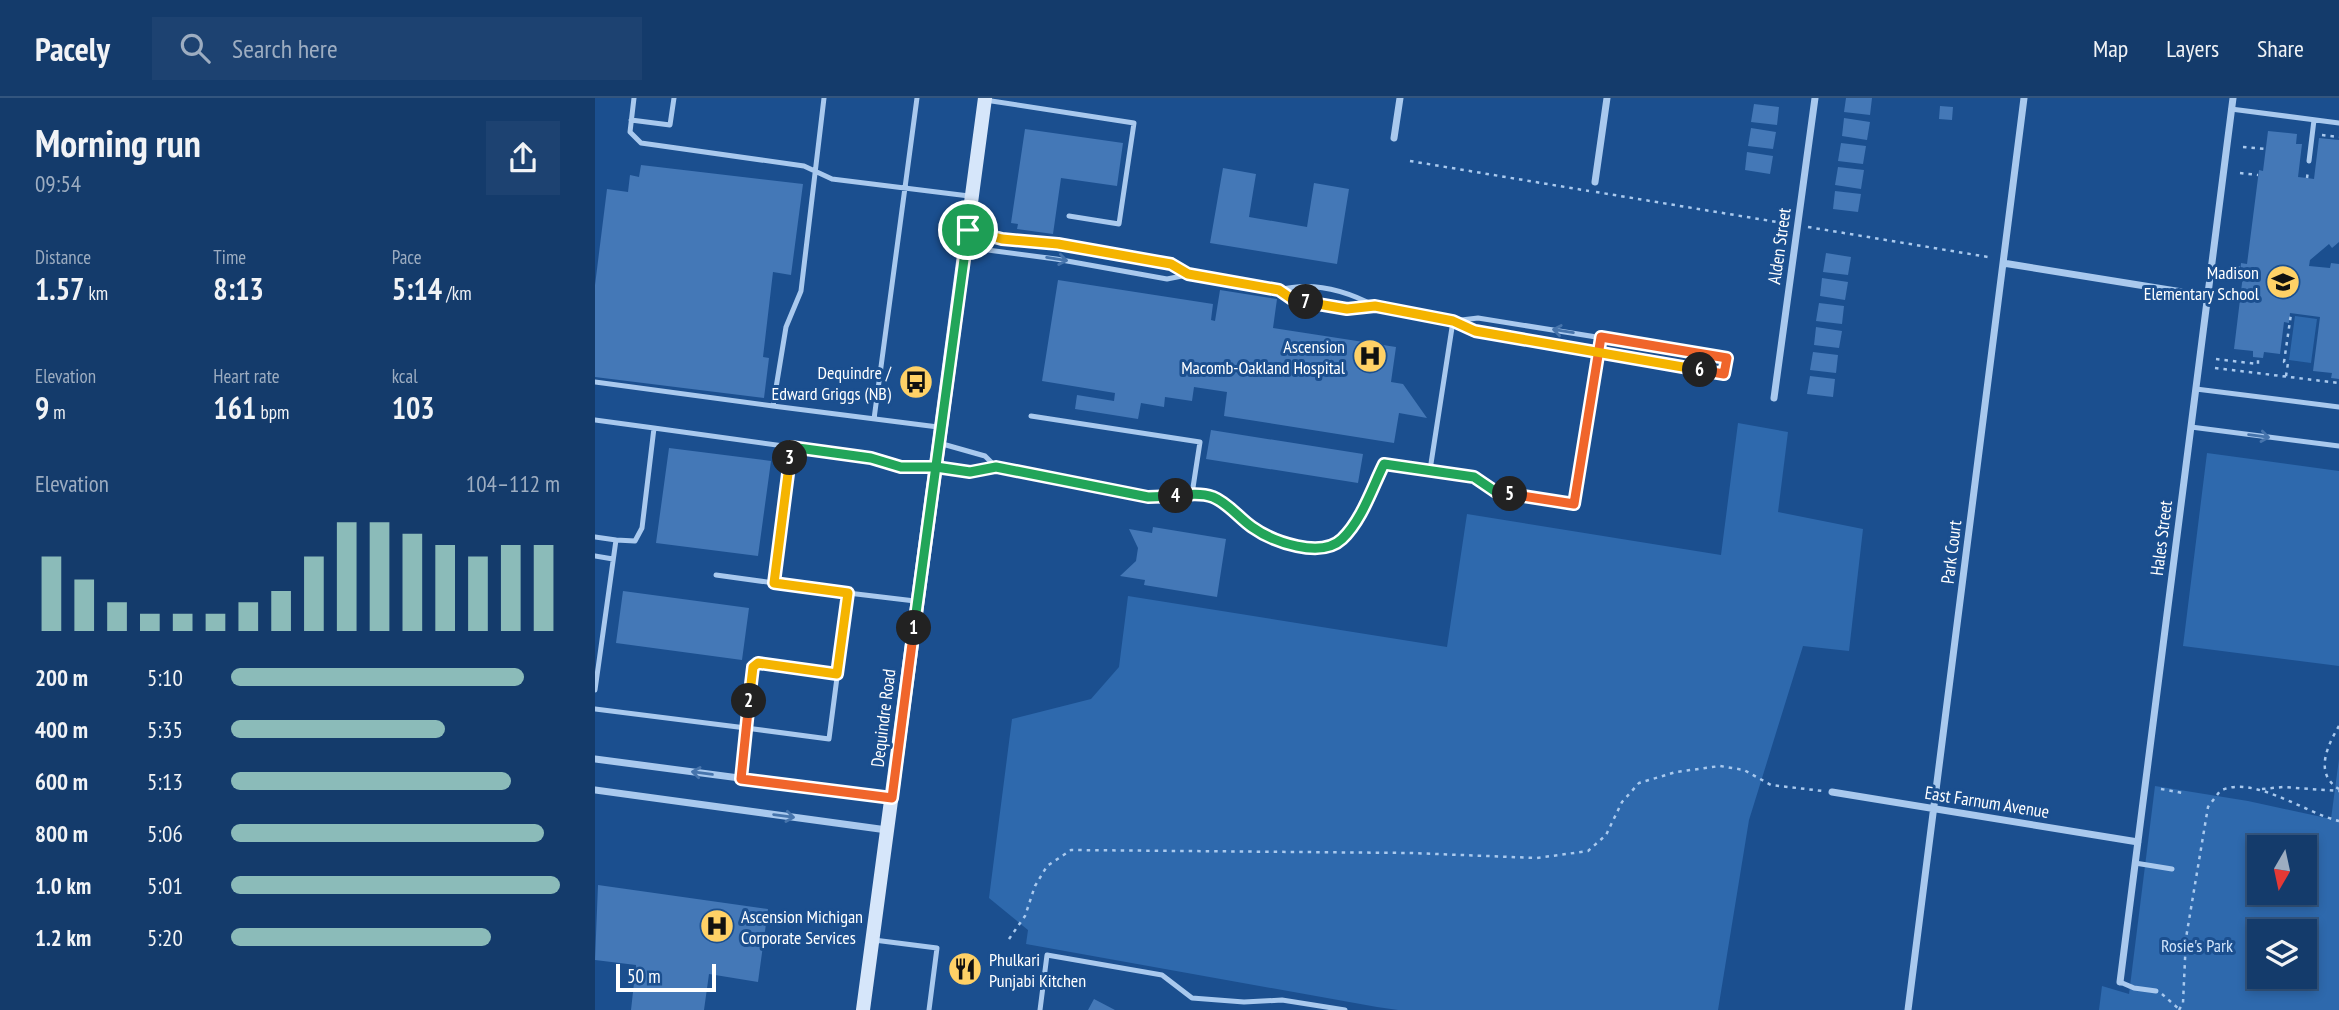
<!DOCTYPE html>
<html lang="en">
<head>
<meta charset="utf-8">
<style>
  body { margin:0; font-family:"PT Sans Narrow",sans-serif; background:#1d4271; color:#f1f3f6; height:100vh; display:flex; flex-direction:column; font-size:26px; white-space:nowrap }
  * { box-sizing:border-box; margin:0 }
  p { font-size:23px; color:#9dadc1 }
  .icon { flex:none; width:38px; height:38px; fill:none; stroke:currentColor; stroke-width:2; stroke-linecap:round; stroke-linejoin:round }
  .map { position:relative; flex:1; overflow:hidden }
  .side { display:flex; flex-direction:column; background:#143b6b; width:595px }
  .side>* { flex:none }
  .needle { width:46px; rotate:189deg }
  .tools { position:absolute; left:1652px; top:737px; display:grid; gap:14px }
  .tools a { display:grid; place-items:center; width:70px; height:70px; border-radius:0px; background:#143b6b; box-shadow:0 4px 10px #0003,0 0 0 2px #33557e; font-size:35px }
  .scale { position:absolute; left:21px; bottom:18px; width:100px; box-sizing:border-box; padding-left:7px; border:4px solid #fff; border-top:0; font-size:19px; line-height:24px; white-space:nowrap; color:#fff; -webkit-text-stroke:5px #1b4f8f; paint-order:stroke }
  .pin { position:absolute; display:grid; place-items:center; width:60px; height:60px; color:#fff; margin:-30px; border:4px solid #fff; border-radius:50%; box-shadow:0 2px 7px #0007 }
  .km { position:absolute; width:35px; height:35px; margin:-18px; border-radius:50%; background:#222; color:#fff; font-size:19px; line-height:35px; text-align:center }
  .round { display:grid; place-items:center; flex:none; width:74px; height:74px; border-radius:0px; background:#1d4271 }
  .overview { display:flex; align-items:center; justify-content:space-between; height:119px; padding:0 35px }
  h1 { font-size:38px; font-weight:700; line-height:52px }
  .stats { display:grid; grid-template-columns:repeat(3,1fr); gap:10px; height:119px; padding:7px 35px }
  .stats div { display:grid; align-content:center }
  .stats b { font-size:30px; font-weight:700 }
  .stats small { font-size:19px; font-weight:400 }
  .stats p { font-size:19px }
  .chart { height:196px; padding:14px 35px }
  .chart p { display:flex; justify-content:space-between }
  .chart svg { width:100%; height:126px; margin-top:7px; stroke:#8bbbb9; stroke-width:6 }
  ul { padding:0 35px; list-style:none; font-size:23px }
  li { display:grid; grid-template-columns:112px 84px 1fr; align-items:center; height:52px }
  li i { height:18px; border-radius:9px; background:#8bbbb9 }
  header { display:flex; align-items:center; gap:42px; box-sizing:border-box; height:98px; padding:0 35px; background:#143b6b; border-bottom:2px solid #33557e }
  header strong { font-size:33px }
  nav { display:flex; gap:38px; margin-inline-start:auto; font-size:24px }
  .search { width:490px; height:63px; background:#1d4271; display:flex; align-items:center; gap:18px; box-sizing:border-box; padding:0 24px; border-radius:0px; color:#9dadc1; font-size:26px }
  main { display:flex; flex:1; min-height:0 }
  .map>svg:first-child { display:block }
</style>
</head>
<body>
<header>
<strong>Pacely</strong>
<div class="search"><svg class="icon" aria-label="search" viewBox="0 0 24 24"><circle cx="10" cy="10" r="6"/><path d="M15 15l6 6"/></svg>Search here</div>
<nav><a>Map</a><a>Layers</a><a>Share</a></nav>
</header>
<main>
<section class="side">
<div class="overview"><div><h1>Morning run</h1><p>09:54</p></div><a class="round"><svg class="icon" aria-label="share" viewBox="0 0 24 24"><path d="M12 15V3M7 8l5-5 5 5M5 13v7h14v-7"/></svg></a></div>
<div class="stats">
<div><p>Distance</p><b>1.57<small> km</small></b></div>
<div><p>Time</p><b>8:13</b></div>
<div><p>Pace</p><b>5:14<small> /km</small></b></div>
</div>
<div class="stats">
<div><p>Elevation</p><b>9<small> m</small></b></div>
<div><p>Heart rate</p><b>161<small> bpm</small></b></div>
<div><p>kcal</p><b>103</b></div>
</div>
<div class="chart"><p><span>Elevation</span>104–112 m</p>
<svg viewBox="0 0 160 44" preserveAspectRatio="none"><path d="M5 44V18M15 44V26M25 44V34M35 44V38M45 44V38M55 44V38M65 44V34M75 44V30M85 44V18M95 44V6M105 44V6M115 44V10M125 44V14M135 44V18M145 44V14M155 44V14"/></svg>
</div>
<ul>
<li><b>200 m</b>5:10<i style="width:89%"></i></li>
<li><b>400 m</b>5:35<i style="width:65%"></i></li>
<li><b>600 m</b>5:13<i style="width:85%"></i></li>
<li><b>800 m</b>5:06<i style="width:95%"></i></li>
<li><b>1.0 km</b>5:01<i style="width:100%"></i></li>
<li><b>1.2 km</b>5:20<i style="width:79%"></i></li>
</ul>
</section>
<div class="map">
<svg width="1744" height="912" viewBox="0 0 1744 912">
  <rect width="100%" height="100%" fill="#1b4f8f"/>
  <path fill="#2e69ad" fill-rule="evenodd" d="M1700 218 1722 221 1716 265 1694 262Z
    M1143 325 1193 334 1183 414 1268 431 1254 553 1208 548 1154 722 1123 912H803L782 909 431 846 433 832 394 800 417 621 496 601 524 569 533 498 852 549 872 416 1126 457Z
    M1612 355 1744 373V568L1588 548Z
    M1744 661V912H1504L1507 888 1534 896 1560 688 1653 703 1736 721ZM1664 749H1710V794H1664ZM1664 833H1710V878H1664Z"/>
  <path fill="#4478b7" d="M1251 0H1277L1275 17 1249 14Z
    M1159 6 1184 9 1182 27 1156 24Z
    M1345 8 1358 9 1357 22 1344 21Z
    M1249 20 1275 24 1272 42 1247 38Z
    M1156 30 1181 34 1178 51 1153 48Z
    M430 31 528 45 522 88 466 80 458 136 422 131 423 126 416 125Z
    M1673 33 1702 36 1701 46H1707L1703 79 1712 80 1719 81 1724 40 1744 42V144L1737 150 1734 146 1715 162 1714 168 1735 170 1736 165 1744 166V281L1736 280 1737 275 1718 273 1725 219 1695 215 1694 225 1689 224 1685 256 1669 254 1668 260 1658 259V253L1639 251 1648 177H1645L1646 165 1652 166 1664 72 1668 73Z
    M1246 45 1271 48 1268 66 1243 63Z
    M1152 54 1178 58 1175 76 1150 72Z
    M46 67 208 86 196 177 178 174 168 259 174 260 169 300 0 279V187L12 91 33 94 35 77 44 79Z
    M1243 69 1269 72 1266 91 1240 87Z
    M628 70 661 76 654 119 712 129 719 85 754 91 742 166 615 145Z
    M1240 93 1266 96 1263 114 1238 111Z
    M1231 155 1256 159 1253 177 1228 174Z
    M1227 180 1253 184 1250 202 1225 198Z
    M463 182 618 206 616 222 620 223 625 192 682 201 678 230 801 249 796 284 808 286 832 320 804 315 799 345 629 318 632 294 599 289 597 303 570 299 569 309 546 305 543 321 480 311 482 297 519 303 520 295 447 283Z
    M1224 205 1249 208 1247 226 1221 223Z
    M1221 229 1247 233 1244 250 1219 247Z
    M1218 254 1243 257 1241 275 1215 272Z
    M1215 278 1240 281 1238 299 1212 296Z
    M616 332 768 356 763 385 611 361Z
    M74 350 176 363 163 458 61 445Z
    M558 429 631 441 622 499 549 487 550 482 525 478 541 463 543 450 534 431 557 435Z
    M28 493 154 510 147 562 21 545Z
    M3 787 173 811 163 884 114 876 109 912H36L41 867 0 862Z
    M499 901 520 912H493Z"/>
  <g fill="none" stroke-linecap="round" stroke-linejoin="round">
    <path stroke="#a9c9ee" stroke-width="2.5" stroke-dasharray="3.5 5" stroke-linecap="butt" d="M1727 37 1744 39
      M1648 49 1671 51
      M815 63 994 93
      M1645 75 1663 77
      M1712 80 1713 73
      M1001 94 1194 126
      M1213 129 1393 159
      M1633 170H1645
      M1621 261 1663 266V259
      M1620 270 1744 285
      M1691 278 1693 265 1689 264 1696 216
      M1744 628C1732 648 1719 676 1744 691
      M1566 691 1588 695
      M1667 691 1688 689 1744 693
      M414 841 430 818 440 788 452 768 476 752 816 755 942 760 993 753 1011 737 1027 704 1044 685 1081 674 1125 668 1149 672 1176 687 1228 693
      M1567 896 1585 912
      M1584 912 1588 905 1591 840 1613 709 1625 693C1657 676 1710 715 1744 723"/>
    <path stroke="#a9c9ee" stroke-width="5" d="M39 0 35 34 46 45 209 68 237 81 374 98
      M229 0 206 193 191 229 178 308 343 329
      M390 2 539 25 524 126 474 118
      M1636 11 1744 25
      M36 22 75 27 79 0
      M1714 63 1719 22
      M372 132 407 141 463 146 576 166 593 176 684 192C711 210 748 212 780 208 750 192 717 183 684 192
      M370 149 461 161 572 181 592 177
      M780 208 858 223 880 233 1129 276 1132 260 883 220 858 223
      M0 284 178 308
      M1601 291 1744 309
      M436 318 605 344 597 396
      M279 321 322 0
      M0 322 59 330 47 430 40 443 21 442 0 592
      M1596 329 1744 348
      M59 330 276 360C312 371 364 376 401 369L390 358 344 345
      M196 349 179 485 253 495 234 641 151 630 158 569 164 565 242 576
      M401 369 553 399 597 396 619 399 668 437 719 450H734L748 440 763 419 789 366 879 379 901 394 979 406 1006 239
      M835 372 858 223
      M0 439 21 442
      M0 458 18 461
      M121 477 179 485
      M253 495 320 503
      M0 611 151 630 146 681
      M1540 765 1577 771
      M279 842 342 850 334 912
      M1525 884 1539 890 1561 893
      M445 912 452 857 567 877 597 900 649 904 687 902 750 912"/>
    <path stroke="#a9c9ee" stroke-width="7" d="M799 40 805 0
      M1000 84 1012 0
      M1408 165 1612 198
      M1179 300 1220 0
      M0 661 296 700
      M0 692 292 732
      M1237 694 1543 744
      M1525 884 1638 0
      M1313 912 1429 0"/>
    <path stroke="#d6e6fa" stroke-width="14" d="M268 912 390 0"/>
  </g>
  <defs><path id="oneway-shaft" d="M-6 0H5M1.5-3L5.5 0L1.5 3" fill="none" stroke-width="1.6" stroke-linecap="round" stroke-linejoin="round" transform="scale(1.75)"/></defs>
  <g stroke="#4674ac">
    <use href="#oneway-shaft" transform="translate(462 161) rotate(9)"/>
    <use href="#oneway-shaft" transform="translate(968 233) rotate(-171)"/>
    <use href="#oneway-shaft" transform="translate(1664 338) rotate(7)"/>
    <use href="#oneway-shaft" transform="translate(107 675) rotate(-172)"/>
    <use href="#oneway-shaft" transform="translate(189 718) rotate(8)"/>
  </g>
  <g fill="none" stroke-linecap="round" stroke-linejoin="round">
    <g stroke="#fff" stroke-width="14">
      <path id="split-1" d="M319 530 373 132"/>
    </g>
    <g stroke="#fff" stroke-width="14">
      <path id="split-2" d="M154 603 146 681 297 700 319 530"/>
    </g>
    <g stroke="#fff" stroke-width="14">
      <path id="split-3" d="M154 603 158 569 163 565 242 576 253 495 179 485 195 360"/>
    </g>
    <g stroke="#fff" stroke-width="14">
      <path id="split-4" d="M195 360 196 349 276 360 306 369H341L375 374 401 369 553 399 581 398"/>
    </g>
    <g stroke="#fff" stroke-width="14">
      <path id="split-5" d="M581 398C593 396 607 395 618 399 633 405 644 420 657 429 678 444 726 461 747 441 767 422 777 390 789 366L879 379 901 394 915 396"/>
    </g>
    <g stroke="#fff" stroke-width="14">
      <path id="split-6" d="M915 396 979 406 1006 239 1132 260 1129 276 1105 272"/>
    </g>
    <g stroke="#fff" stroke-width="14">
      <path id="split-7" d="M711 204 752 211 780 208 858 223 880 233 1105 272"/>
    </g>
    <g stroke="#fff" stroke-width="14">
      <path id="split-8" d="M373 132 407 141 463 146 576 166 593 176 684 192 697 201 711 204"/>
    </g>
    <use href="#split-1" stroke="#22a559" stroke-width="9"/>
    <use href="#split-2" stroke="#f0652b" stroke-width="9"/>
    <use href="#split-3" stroke="#f5b400" stroke-width="9"/>
    <use href="#split-4" stroke="#22a559" stroke-width="9"/>
    <use href="#split-5" stroke="#22a559" stroke-width="9"/>
    <use href="#split-6" stroke="#f0652b" stroke-width="9"/>
    <use href="#split-7" stroke="#f5b400" stroke-width="9"/>
    <use href="#split-8" stroke="#f5b400" stroke-width="9"/>
  </g>
  <defs>
    <g id="school-disc" transform="scale(1.75)"><circle r="9.5" fill="#ffd166" stroke="#1b4f8f"/><path d="M0-5L7-2L0 1L-7-2ZM-4 1L0 2.5L4 1V4Q0 6-4 4Z" fill="#111"/></g>
    <g id="hospital-disc" transform="scale(1.75)"><circle r="9.5" fill="#ffd166" stroke="#1b4f8f"/><path d="M-5-5h3v3.5h4V-5h3V5h-3V1.5h-4V5h-3Z" fill="#111"/></g>
    <g id="bus-disc" transform="scale(1.75)"><circle r="9.5" fill="#ffd166" stroke="#1b4f8f"/><path d="M-5-6H5V4H4V6H2V4H-2V6H-4V4H-5ZM-3.5-4V0h7V-4ZM-3.5 1.2v1.5H-2V1.2ZM2 1.2v1.5H3.5V1.2Z" fill="#111"/></g>
    <g id="restaurant-disc" transform="scale(1.75)"><circle r="9.5" fill="#ffd166" stroke="#1b4f8f"/><path d="M-5-6h1v4h1v-4h1v4h1v-4h1v5L-1.5 .5V6h-2V.5L-5-1ZM5-6V6H3V1.5H1.5Q1.5-4 5-6Z" fill="#111"/></g>
  </defs>
  <g fill-rule="evenodd">
    <use href="#school-disc" x="1688" y="184"/>
    <use href="#hospital-disc" x="775" y="258"/>
    <use href="#bus-disc" x="321" y="284"/>
    <use href="#hospital-disc" x="122" y="828"/>
    <use href="#restaurant-disc" x="370" y="871"/>
  </g>
  <g text-anchor="middle" dominant-baseline="central" stroke-width="6" stroke-linejoin="round" paint-order="stroke">
    <g font-size="18" fill="#fff" stroke="#1b4f8f">
      <text transform="translate(1184 148) rotate(-82)">Alden Street</text>
      <text transform="translate(1566 440) rotate(-83)">Hales Street</text>
      <text transform="translate(1356 454) rotate(-83)">Park Court</text>
      <text transform="translate(288 620) rotate(-83)">Dequindre Road</text>
      <text transform="translate(1392 704) rotate(9)">East Farnum Avenue</text>
    </g>
    <g font-size="18" fill="#fff" stroke="#1b4f8f" text-anchor="end">
      <text x="1664" y="174">Madison<tspan x="1664" dy="21">Elementary School</tspan></text>
      <text x="750" y="248">Ascension<tspan x="750" dy="21">Macomb-Oakland Hospital</tspan></text>
      <text x="296" y="274">Dequindre /<tspan x="296" dy="21">Edward Griggs (NB)</tspan></text>
      <text x="146" y="818" text-anchor="start">Ascension Michigan<tspan x="146" dy="21">Corporate Services</tspan></text>
      <text x="394" y="861" text-anchor="start">Phulkari<tspan x="394" dy="21">Punjabi Kitchen</tspan></text>
    </g>
    <g font-size="18" fill="#cfe3fa" stroke="#1b4f8f">
      <text x="1602" y="847">Rosie's Park</text>
    </g>
  </g>
</svg>
<div class="tools">
<a><svg class="needle" viewBox="-14 -14 28 28"><path d="M0-13l5 13h-10z" fill="#e53935"/><path d="M0 13l5-13h-10z" fill="#9dadc1"/></svg></a>
<a><svg class="icon" aria-label="layers" viewBox="0 0 24 24"><path d="M12 4l9 5-9 5-9-5zM3 14l9 5 9-5"/></svg></a>
</div>
<div class="scale">50 m</div>
<div class="pin" style="left:373px;top:132px;background:#1e9e55"><svg class="icon" aria-label="arrive" viewBox="0 0 24 24"><path d="M6 21V4h12l-3 4 3 4H6"/></svg></div>
<b class="km" style="left:319px;top:530px">1</b>
<b class="km" style="left:154px;top:603px">2</b>
<b class="km" style="left:195px;top:360px">3</b>
<b class="km" style="left:581px;top:398px">4</b>
<b class="km" style="left:915px;top:396px">5</b>
<b class="km" style="left:1105px;top:272px">6</b>
<b class="km" style="left:711px;top:204px">7</b>
</div>
</main>
</body>
</html>
